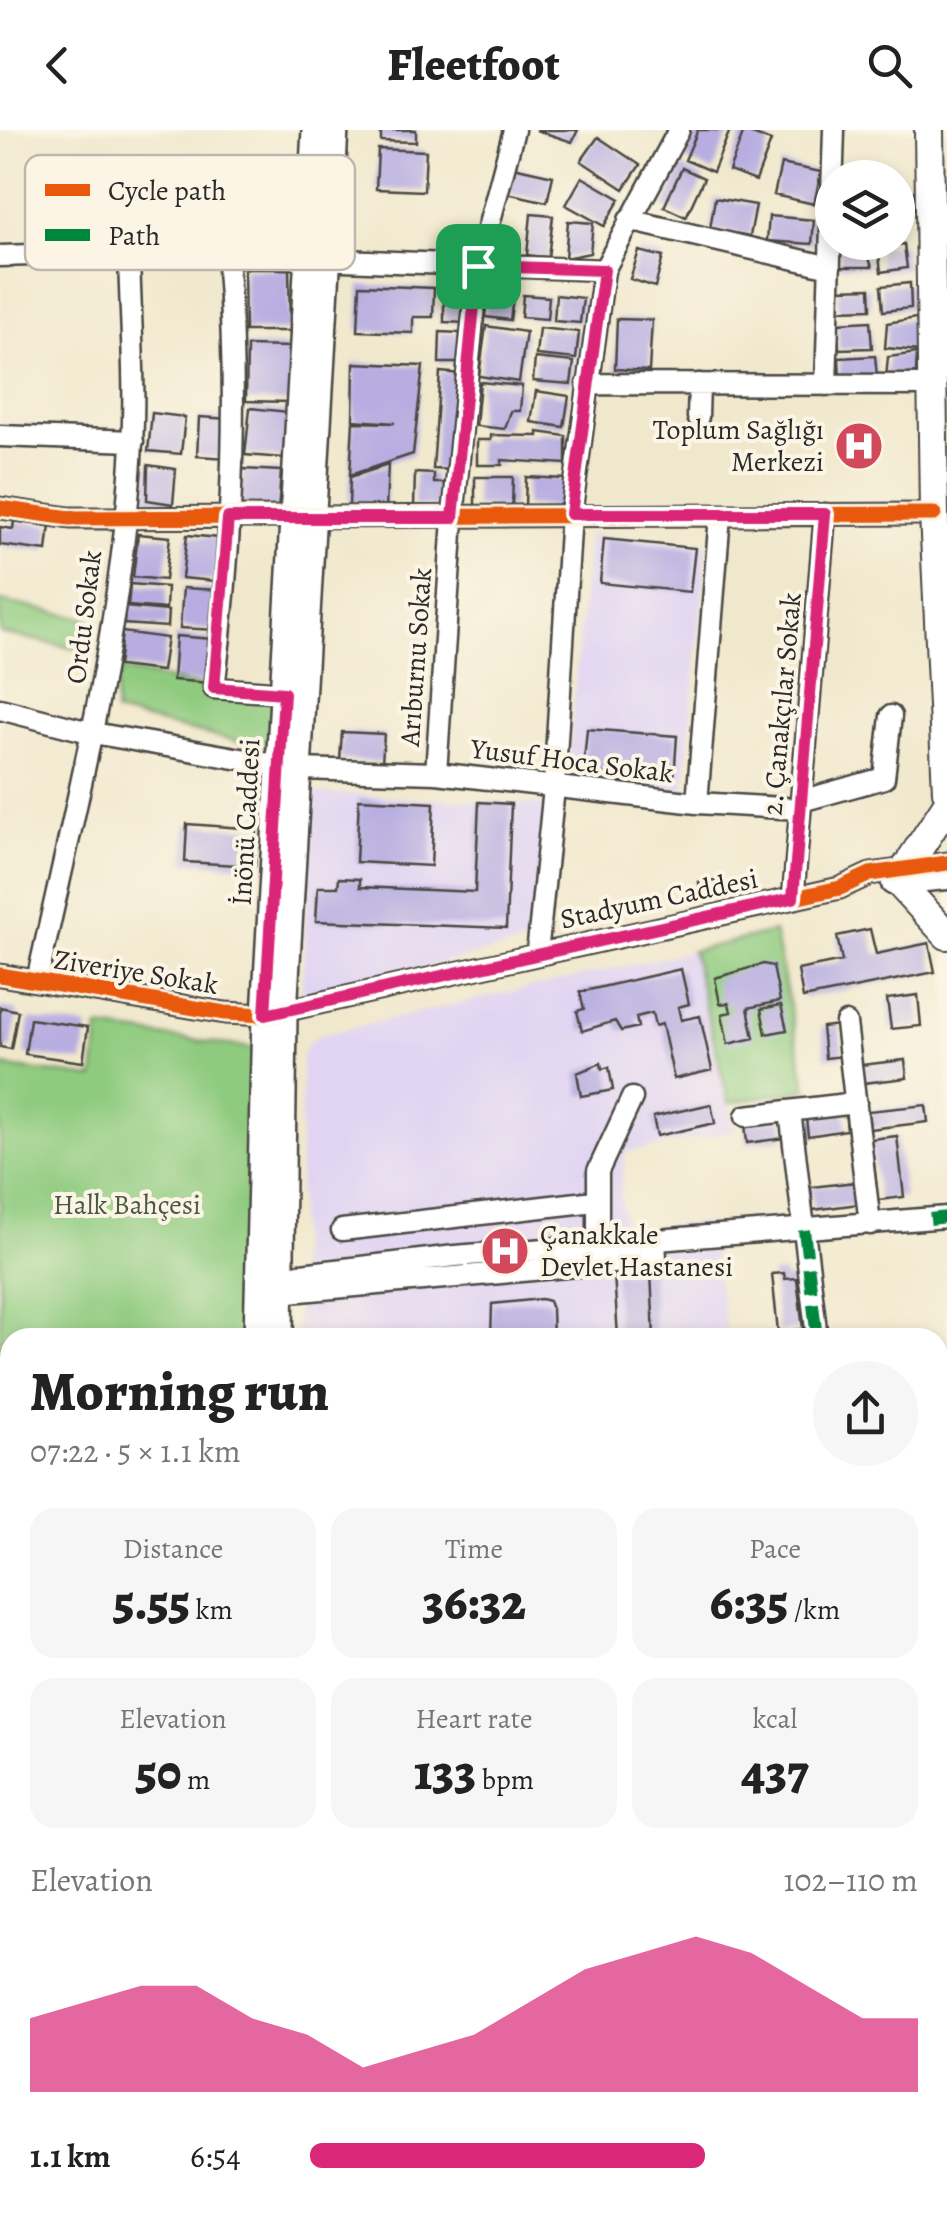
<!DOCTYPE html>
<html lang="en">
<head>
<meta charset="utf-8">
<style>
  body { margin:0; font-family:Alegreya,serif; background:#f6f6f6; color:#222; height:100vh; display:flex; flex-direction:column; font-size:38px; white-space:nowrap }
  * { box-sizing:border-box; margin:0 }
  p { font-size:32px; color:#767676 }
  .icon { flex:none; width:55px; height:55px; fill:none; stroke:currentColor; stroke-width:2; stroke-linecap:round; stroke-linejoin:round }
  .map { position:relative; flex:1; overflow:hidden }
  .side { position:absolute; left:0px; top:1198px; width:948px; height:888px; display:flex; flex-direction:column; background:#fff; border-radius:30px 30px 0 0; box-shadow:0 5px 15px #0003 }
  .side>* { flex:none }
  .buttons { position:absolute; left:815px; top:30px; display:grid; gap:20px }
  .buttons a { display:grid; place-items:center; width:100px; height:100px; border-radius:50%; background:#fff; box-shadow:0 5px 15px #0003; font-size:50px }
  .pin { position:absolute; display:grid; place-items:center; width:85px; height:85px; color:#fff; margin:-42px; border-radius:20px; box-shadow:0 5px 15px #0006 }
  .round { display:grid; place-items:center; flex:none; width:105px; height:105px; border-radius:52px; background:#f6f6f6 }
  .summary { display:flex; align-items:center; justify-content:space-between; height:170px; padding:0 30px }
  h1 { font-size:55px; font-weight:800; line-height:75px }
  .metrics { display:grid; grid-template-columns:repeat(3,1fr); gap:15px; height:170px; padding:10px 30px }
  .metrics div { display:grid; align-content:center; border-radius:25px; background:#f6f6f6; text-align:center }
  .metrics b { font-size:50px; font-weight:800 }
  .metrics small { font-size:28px; font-weight:400 }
  .metrics p { font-size:28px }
  .chart { height:280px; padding:20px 30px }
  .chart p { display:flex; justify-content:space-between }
  .chart svg { width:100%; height:180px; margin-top:10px; fill:#db2777; opacity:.7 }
  ul { padding:0 30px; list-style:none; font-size:32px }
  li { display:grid; grid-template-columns:160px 120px 1fr; align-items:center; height:75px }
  li i { height:25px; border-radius:12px; background:#db2777 }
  header { display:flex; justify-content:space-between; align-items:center; height:130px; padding:0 30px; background:#fff; font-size:45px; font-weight:800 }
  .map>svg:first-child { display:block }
</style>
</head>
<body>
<header><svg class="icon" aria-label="back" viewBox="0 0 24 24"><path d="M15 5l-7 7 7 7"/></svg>Fleetfoot<svg class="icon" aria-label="search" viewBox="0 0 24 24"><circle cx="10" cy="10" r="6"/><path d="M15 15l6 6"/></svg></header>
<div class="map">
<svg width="947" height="2083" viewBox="0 0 947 2083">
  <rect width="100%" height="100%" fill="#fcf5e5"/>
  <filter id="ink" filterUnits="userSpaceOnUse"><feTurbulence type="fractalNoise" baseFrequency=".01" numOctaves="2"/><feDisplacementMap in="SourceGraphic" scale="20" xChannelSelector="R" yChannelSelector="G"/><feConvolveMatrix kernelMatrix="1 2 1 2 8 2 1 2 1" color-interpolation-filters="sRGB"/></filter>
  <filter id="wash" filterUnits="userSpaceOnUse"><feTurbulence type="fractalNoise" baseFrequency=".0048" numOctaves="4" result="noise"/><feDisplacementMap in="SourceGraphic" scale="40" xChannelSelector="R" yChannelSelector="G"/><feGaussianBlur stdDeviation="2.25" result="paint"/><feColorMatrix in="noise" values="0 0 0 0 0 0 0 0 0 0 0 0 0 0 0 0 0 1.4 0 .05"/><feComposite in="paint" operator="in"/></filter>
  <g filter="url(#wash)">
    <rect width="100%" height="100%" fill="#f0e8cc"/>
    <path fill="#e1d4f3" d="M588 405 707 415 684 663 567 653Z
      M314 663 547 675 533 811 301 867Z
      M692 821 736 1001 626 1022 620 1066 625 1099 707 1092 728 1207 296 1208 302 925 309 912 321 905Z"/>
    <path fill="#8fcb7f" stroke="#5d7b55" stroke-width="2.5" d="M0 471 88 489 82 520 0 503Z
      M117 539 279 573 276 626 244 613 115 583Z
      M774 802 807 959 729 973 692 821Z
      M99 898 260 919 244 1207 10 1208V1269H0V936L94 948Z"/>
    <g id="blocks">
      <path fill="#b7ade1" d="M381 0H416V12L381 11Z
        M536 0H578L572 12Z
        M698 0H730L713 42 685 30Z
        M744 1 771 11 756 51 729 41Z
        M598 7 640 35 624 59 581 31Z
        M378 19 426 21 424 61 376 59Z
        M781 34 821 42 814 74 774 65Z
        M513 37 553 46 547 72 507 63Z
        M682 38 704 48 686 87 664 77Z
        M582 47 620 69 604 96 566 75Z
        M715 68 756 75 750 106 710 99Z
        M531 84 553 86 548 128 527 125Z
        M769 86 814 90 812 114 767 111Z
        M568 91 593 93 590 123 565 128Z
        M904 114 907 138 881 142 878 118Z
        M840 119H866L872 137H839Z
        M639 121 663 127 655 157 630 149Z
        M244 139H289L290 201H245Z
        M910 153 911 178 883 181 881 156Z
        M360 155 434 158 433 187H413V203L358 201Z
        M870 158 871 179 838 180V159Z
        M444 159H466V193L444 192Z
        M523 165 549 167 547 189 521 187Z
        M556 165 583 168 580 193 554 191Z
        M487 166 513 168 510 190 485 187Z
        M916 188 921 221 885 218 887 193Z
        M617 189 652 190 649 241 615 239Z
        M870 191 872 218 839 219 838 193Z
        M486 196 526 202 519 252 479 246Z
        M539 198 579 202 576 229 536 225Z
        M440 202 460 203 459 233H439Z
        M247 216 291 217 290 272 246 271Z
        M917 223 916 243 886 248 888 227Z
        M875 226 877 247 840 249 839 228Z
        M535 228 574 232 571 254 533 251Z
        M354 233 423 236 413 324 350 345 353 292 395 293 353 290Z
        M440 242 461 244 454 340 433 339Z
        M480 252 522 256 520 281H511L505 299 476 296Z
        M536 261 569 266 564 297 531 292Z
        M250 278 289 282 284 328 245 325Z
        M152 283 185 287 181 324 148 321Z
        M199 287 230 289 228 328 197 326Z
        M538 302 566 306V334L502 330V335H477V310H491V305L538 306Z
        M148 335 176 339 173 374 147 370Z
        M388 335 386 379 349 377 350 347Z
        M243 339 281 341 278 383 240 381Z
        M415 343 434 344V353H450L448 377 414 376Z
        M475 347H513L512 378 475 377Z
        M526 347 565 349 564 377 525 376Z
        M14 391 50 395 47 421 0 415V397L13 399Z
        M138 404 170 407 165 450 133 447Z
        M187 405 219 408 214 451 182 448Z
        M604 409 695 418 690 462 600 453Z
        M130 454 167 457 166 479 128 476Z
        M183 458 217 460 215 500 180 498Z
        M125 477 168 481 167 497 124 494Z
        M122 502 167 508 162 541 118 536Z
        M176 506 212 509 209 553 173 550Z
        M587 599 677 606 674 649 583 642Z
        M342 602 384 604 382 632 340 630Z
        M359 669 434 673 431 736 356 732Z
        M479 672 511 674 506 798 316 791 318 757H338L339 748 360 749V757L475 762Z
        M187 694 257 699 255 736 185 732Z
        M720 751V766L700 768 699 752Z
        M870 799 876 824 929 813 935 842 803 868 798 840 842 831 837 806Z
        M763 834 773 836 780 871 748 878 754 908 728 914 722 884 731 882 729 873 720 874 715 848Z
        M681 839 689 874 678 877 681 890 700 886 712 940 674 949 662 894 655 896 652 883 636 887 638 897 621 901 615 891 582 901 577 881 584 879 580 862Z
        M918 865 921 896 891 899 887 869Z
        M781 875 787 900 766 904 761 879Z
        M0 877 18 881 11 919 0 917Z
        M30 889 88 897 83 932 25 924Z
        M839 895 843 926 825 928 822 897Z
        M905 930 907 948 863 953 861 935Z
        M601 933 602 939 609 937 613 960 581 966 577 943Z
        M711 974 715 993 657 1006 653 987Z
        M926 975 928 992 870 999 868 981Z
        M845 982 847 1000 808 1006 806 988Z
        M783 989 785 1008 747 1013 745 994Z
        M897 1006 904 1067 878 1070 871 1009Z
        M856 1052 859 1074 813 1080 811 1057Z
        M651 1141 654 1208H618L614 1143Z
        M784 1143 785 1149 797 1148 803 1199 778 1202 772 1144Z
        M541 1169 549 1171 552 1179 553 1208H491L492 1174Z
        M0 1331 10 1333V1364L0 1362Z
        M0 1388H10V1464H0Z"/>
    </g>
  </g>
  <g filter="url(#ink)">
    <use href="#blocks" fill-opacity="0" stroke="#494743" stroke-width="2.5"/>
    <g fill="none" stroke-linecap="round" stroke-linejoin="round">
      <g stroke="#494743" stroke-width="25">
        <path id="minor" d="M629 90 830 137
          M0 126 129 122 604 140
          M227 126C239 270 232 415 214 558L284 563
          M587 254 933 255
          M826 255 834 0
          M698 287 699 254
          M0 306 133 311
          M0 378 70 388 934 384
          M0 579 93 603 298 639 436 643 697 673 800 679
          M436 643 453 388 478 136 514 0
          M801 671 884 648 891 586
          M697 673 720 385
          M892 754 947 749
          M793 768 825 384
          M537 824 554 658 571 384 604 140 679 0
          M0 845 225 883 265 885 840 758 870 744 947 733
          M37 851C76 673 123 495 132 313 136 250 130 185 129 122
          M846 893 870 1094
          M790 981 817 1208
          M746 986 856 973
          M342 1100 595 1071
          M598 1116V1041L632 968
          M267 1148 455 1126 947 1087
          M267 1164 656 1129 655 1111
          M0 1585H10
          M0 1863H10
          M0 1995 10 1996
          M626 2075 627 2083
          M833 2075 836 2083
          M263 2083 264 2075
          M286 2083V2075
          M482 2083 483 2075"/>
      </g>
      <g stroke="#494743" stroke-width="30">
        <path id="major" d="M257 1208 265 885 315 0
          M280 1208 284 883 335 0
          M0 1274 10 1273
          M0 1295 10 1294
          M938 1763 947 2055"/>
      </g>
      <g stroke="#494743" stroke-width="32">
        <path id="highway" d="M929 0 934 384 947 661
          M906 738 947 675
          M900 754 947 805
          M938 1674 947 1375
          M938 1740 947 1737
          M938 1763 947 1760
          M0 1768 10 1770
          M0 1800 10 1802
          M938 1817 939 1820"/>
      </g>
      <use href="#minor" stroke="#fff" stroke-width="20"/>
      <use href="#major" stroke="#fff" stroke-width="25"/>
      <use href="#highway" stroke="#fff" stroke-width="28"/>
      <path stroke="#00873e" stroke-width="12" stroke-dasharray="25 12" stroke-linecap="butt" d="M930 1089 947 1087
        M804 1100 817 1208"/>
      <g stroke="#fcf5e5" stroke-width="21">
        <path id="cycleway" d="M0 378 70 388 934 384
          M0 845 225 883 265 885 840 758 870 744 947 733"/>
      </g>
      <use href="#cycleway" stroke="#e8590c" stroke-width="15"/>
    </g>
  </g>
  <g fill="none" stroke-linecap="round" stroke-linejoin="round" filter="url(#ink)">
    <g stroke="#fff" stroke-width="20">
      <path id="route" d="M478 136 604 140 571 384H825L793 768 265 885 284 563 214 558 228 388H453Z"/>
    </g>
    <use href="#route" stroke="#db2777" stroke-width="12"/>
  </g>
  <defs>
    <g id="hospital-disc" transform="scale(2.5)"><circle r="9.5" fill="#d1495b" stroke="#fcf5e5"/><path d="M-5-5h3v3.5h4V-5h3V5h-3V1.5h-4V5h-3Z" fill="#fff"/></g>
  </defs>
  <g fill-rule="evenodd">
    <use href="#hospital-disc" x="859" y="316"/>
    <use href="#hospital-disc" x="505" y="1121"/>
  </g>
  <g text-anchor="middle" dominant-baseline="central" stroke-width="8" stroke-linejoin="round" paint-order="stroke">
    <g font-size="28" fill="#2b2b2b" stroke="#fcf5e5" text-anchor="end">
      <text x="824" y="300">Toplum Sağlığı<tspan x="824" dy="32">Merkezi</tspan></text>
      <text x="540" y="1105" text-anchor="start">Çanakkale<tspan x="540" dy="32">Devlet Hastanesi</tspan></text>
    </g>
    <g font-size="28" fill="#2b2b2b" stroke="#fcf5e5">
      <text transform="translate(84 487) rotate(-83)">Ordu Sokak</text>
      <text transform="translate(416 527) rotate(-86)">Arıburnu Sokak</text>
      <text transform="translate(782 574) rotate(-85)">2. Çanakçılar Sokak</text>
      <text transform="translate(572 631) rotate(7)">Yusuf Hoca Sokak</text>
      <text transform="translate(246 692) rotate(-87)">İnönü Caddesi</text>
      <text transform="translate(659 769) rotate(-12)">Stadyum Caddesi</text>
      <text transform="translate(136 842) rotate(9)">Ziveriye Sokak</text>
    </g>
    <g font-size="28" fill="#495b44" stroke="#fcf5e5">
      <text x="127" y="1075">Halk Bahçesi</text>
    </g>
  </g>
  <rect x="25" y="25" width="330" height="115" rx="15" fill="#fcf5e5" stroke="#bdb8ad" stroke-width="2.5"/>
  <rect x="45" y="54" width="45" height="12" fill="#e8590c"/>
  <rect x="45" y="99" width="45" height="12" fill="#00873e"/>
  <g font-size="28" fill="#2b2b2b">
    <text x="108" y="70">Cycle path</text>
    <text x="108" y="115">Path</text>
  </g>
</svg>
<div class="buttons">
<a><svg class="icon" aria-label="layers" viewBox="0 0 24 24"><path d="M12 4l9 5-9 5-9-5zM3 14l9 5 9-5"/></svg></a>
</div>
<div class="pin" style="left:478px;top:136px;background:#1e9e55"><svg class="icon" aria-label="arrive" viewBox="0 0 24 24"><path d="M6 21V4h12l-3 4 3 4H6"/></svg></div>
<section class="side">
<div class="summary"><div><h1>Morning run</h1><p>07:22 · 5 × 1.1 km</p></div><a class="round"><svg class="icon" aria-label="share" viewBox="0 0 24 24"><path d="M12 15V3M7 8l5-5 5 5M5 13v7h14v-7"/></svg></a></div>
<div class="metrics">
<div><p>Distance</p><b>5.55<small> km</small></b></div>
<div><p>Time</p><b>36:32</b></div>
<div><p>Pace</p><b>6:35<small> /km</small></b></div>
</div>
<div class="metrics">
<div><p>Elevation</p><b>50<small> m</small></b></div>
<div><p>Heart rate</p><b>133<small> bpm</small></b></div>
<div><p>kcal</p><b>437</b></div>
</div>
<div class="chart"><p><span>Elevation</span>102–110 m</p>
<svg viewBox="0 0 160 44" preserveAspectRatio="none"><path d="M0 44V26L10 22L20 18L30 18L40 26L50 30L60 38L70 34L80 30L90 22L100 14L110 10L120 6L130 10L140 18L150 26L160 26V44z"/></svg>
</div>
<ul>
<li><b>1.1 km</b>6:54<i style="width:65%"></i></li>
</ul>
</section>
</div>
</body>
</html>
